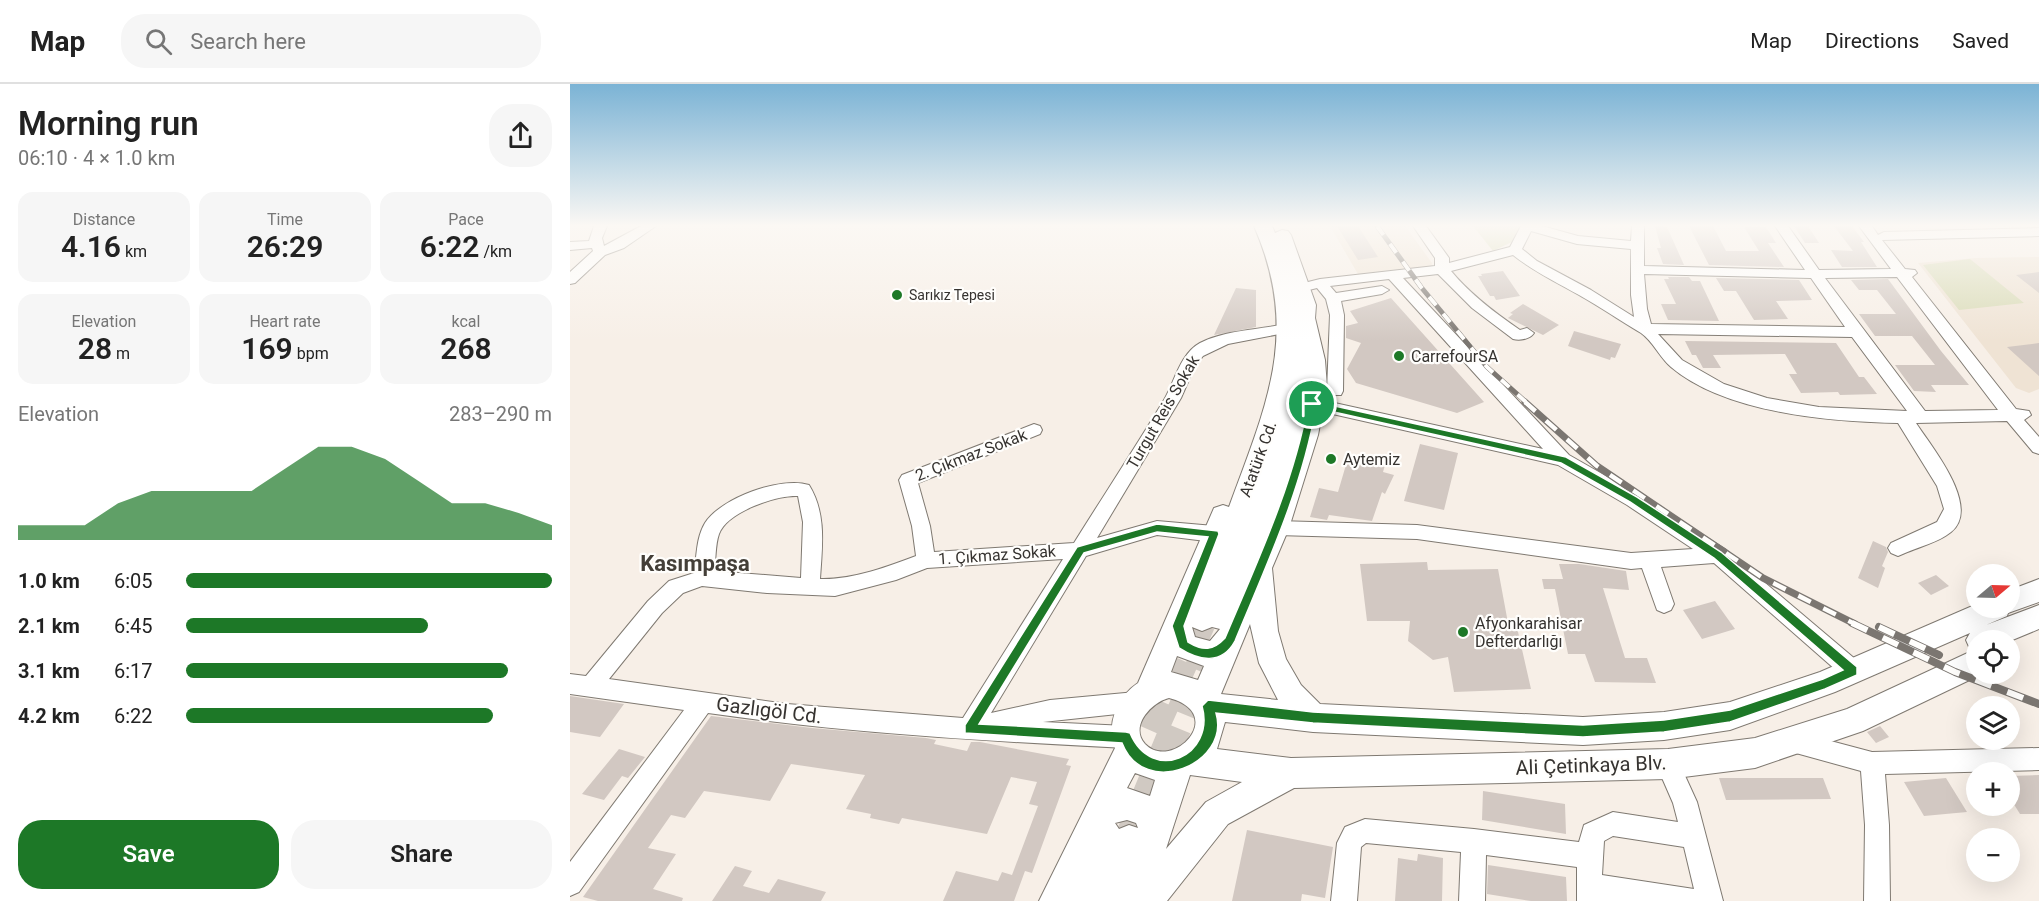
<!DOCTYPE html>
<html lang="en">
<head>
<meta charset="utf-8">
<style>
  body { margin:0; font-family:Roboto,sans-serif; background:#f6f6f6; color:#222; height:100vh; display:flex; flex-direction:column; font-size:22px; white-space:nowrap }
  * { box-sizing:border-box; margin:0 }
  p { font-size:20px; color:#767676 }
  .icon { flex:none; width:33px; height:33px; fill:none; stroke:currentColor; stroke-width:2; stroke-linecap:round; stroke-linejoin:round }
  .map { position:relative; flex:1; overflow:hidden }
  .side { display:flex; flex-direction:column; background:#fff; width:570px }
  .side>* { flex:none }
  .needle { width:39px; rotate:71deg }
  .controls { position:absolute; left:1396px; top:480px; display:grid; gap:12px }
  .controls a { display:grid; place-items:center; width:54px; height:54px; border-radius:50%; background:#fff; box-shadow:0 6px 24px #0002; font-size:30px }
  .pin { position:absolute; display:grid; place-items:center; width:51px; height:51px; color:#fff; margin:-26px; border:3px solid #fff; border-radius:50%; box-shadow:0 2px 6px #0007 }
  .round { display:grid; place-items:center; flex:none; width:63px; height:63px; border-radius:24px; background:#f6f6f6 }
  .headline { display:flex; align-items:center; justify-content:space-between; height:102px; padding:0 18px }
  h1 { font-size:33px; font-weight:600; line-height:45px }
  .metrics { display:grid; grid-template-columns:repeat(3,1fr); gap:9px; height:102px; padding:6px 18px }
  .metrics div { display:grid; align-content:center; border-radius:15px; background:#f6f6f6; text-align:center }
  .metrics b { font-size:30px; font-weight:600 }
  .metrics small { font-size:16px; font-weight:400 }
  .metrics p { font-size:16px }
  .chart { height:168px; padding:12px 18px }
  .chart p { display:flex; justify-content:space-between }
  .chart svg { width:100%; height:108px; margin-top:6px; fill:#1d7827; opacity:.7 }
  .cta { display:flex; gap:12px; margin-top:auto; padding:12px 18px }
  .cta a { flex:1; height:69px; border-radius:24px; background:#1d7827; color:#fff; font-size:24px; font-weight:600; line-height:69px; text-align:center }
  .cta a+a { background:#f6f6f6; color:#222 }
  ul { padding:0 18px; list-style:none; font-size:20px }
  li { display:grid; grid-template-columns:96px 72px 1fr; align-items:center; height:45px }
  li i { height:15px; border-radius:8px; background:#1d7827 }
  header { display:flex; align-items:center; gap:36px; box-sizing:border-box; height:84px; padding:0 30px; background:#fff; border-bottom:2px solid #e0e0e0 }
  header strong { font-size:28px }
  nav { display:flex; gap:33px; margin-inline-start:auto; font-size:21px }
  .search { width:420px; height:54px; background:#f6f6f6; display:flex; align-items:center; gap:15px; box-sizing:border-box; padding:0 21px; border-radius:24px; color:#767676; font-size:22px }
  main { display:flex; flex:1; min-height:0 }
  .map>svg:first-child { display:block }
</style>
</head>
<body>
<header>
<strong>Map</strong>
<div class="search"><svg class="icon" aria-label="search" viewBox="0 0 24 24"><circle cx="10" cy="10" r="6"/><path d="M15 15l6 6"/></svg>Search here</div>
<nav><a>Map</a><a>Directions</a><a>Saved</a></nav>
</header>
<main>
<section class="side">
<div class="headline"><div><h1>Morning run</h1><p>06:10 · 4 × 1.0 km</p></div><a class="round"><svg class="icon" aria-label="share" viewBox="0 0 24 24"><path d="M12 15V3M7 8l5-5 5 5M5 13v7h14v-7"/></svg></a></div>
<div class="metrics">
<div><p>Distance</p><b>4.16<small> km</small></b></div>
<div><p>Time</p><b>26:29</b></div>
<div><p>Pace</p><b>6:22<small> /km</small></b></div>
</div>
<div class="metrics">
<div><p>Elevation</p><b>28<small> m</small></b></div>
<div><p>Heart rate</p><b>169<small> bpm</small></b></div>
<div><p>kcal</p><b>268</b></div>
</div>
<div class="chart"><p><span>Elevation</span>283–290 m</p>
<svg viewBox="0 0 160 44" preserveAspectRatio="none"><path d="M0 44V38L10 38L20 38L30 29L40 24L50 24L60 24L70 24L80 15L90 6L100 6L110 11L120 20L130 29L140 29L150 33L160 38V44z"/></svg>
</div>
<ul>
<li><b>1.0 km</b>6:05<i style="width:100%"></i></li>
<li><b>2.1 km</b>6:45<i style="width:66%"></i></li>
<li><b>3.1 km</b>6:17<i style="width:88%"></i></li>
<li><b>4.2 km</b>6:22<i style="width:84%"></i></li>
</ul>
<div class="cta"><a>Save</a><a>Share</a></div>
</section>
<div class="map">
<svg width="1469" height="817" viewBox="0 0 1469 817">
  <rect width="100%" height="100%" fill="#f7efe7"/>
  <path fill="#efe3d4" d="M760 142H835L862 179 861 188 821 195 792 197Z
    M1469 173V305L1459 309 1446 304 1348 179 1406 174Z"/>
  <path fill="#d9dbb7" d="M903 142H952L944 157 923 167Z
    M1400 175 1454 219 1389 226 1353 181Z"/>
  <path fill="#d2c8c2" d="M767 142H788L808 173 788 176Z
    M1085 142 1097 143 1114 181 1093 180 1087 164H1091Z
    M1119 142H1143L1156 167H1189L1174 143H1196L1206 159H1198L1214 183 1139 181Z
    M1224 142H1238L1249 159H1235Z
    M1264 142H1282L1294 158H1291L1307 183H1272L1261 166 1283 167Z
    M933 187 950 212 926 216 924 212H920L908 192H912L911 190Z
    M1469 188V209L1446 191Z
    M1098 193H1119L1122 197H1130L1149 237 1098 236 1091 220H1106L1094 195H1099Z
    M1146 194 1229 196 1242 216 1206 217 1218 235 1184 236 1166 207H1154Z
    M1318 195 1371 267 1399 301H1361L1366 308 1344 307 1325 281H1365L1342 252H1305L1289 230H1326L1307 206H1289L1281 196Z
    M666 204 686 206V243L644 251Z
    M821 214 914 318 887 329 786 299 777 285 791 259 776 254V242L788 239 780 227Z
    M953 220 989 241 973 251 938 234 943 230 940 229Z
    M1004 247 1051 260 1045 274 1041 273 1040 276 998 262Z
    M1115 257 1266 259 1289 293H1294L1307 310 1270 311 1268 308 1231 309 1219 290H1227L1215 270 1143 271 1151 284H1133L1126 271H1122Z
    M1469 259V292L1437 263Z
    M850 360 888 369 874 426 834 417Z
    M778 374 815 381 813 388 824 391 815 410 812 408 802 437 759 431 757 436 740 433 749 404 768 408Z
    M1303 457 1316 463 1318 468 1312 482 1315 484 1308 504 1288 494Z
    M857 478 858 486 928 485 938 539H946L961 605 884 608 878 573 863 576 838 557 840 537H797L790 480Z
    M989 480H1009L1056 487 1059 506 1033 504 1055 574H1077L1086 599 1025 598 1015 570H998L985 505H974L972 495H993Z
    M1366 491 1379 502 1361 511 1348 499Z
    M1145 517 1165 545 1132 555 1113 526Z
    M0 612 54 620 30 653 0 648Z
    M141 632 242 644 356 654 366 656 364 660 397 667 401 658H410L499 675 496 681 501 682 462 789 455 787 444 817H373L386 787 428 797 432 788 442 791 468 722 459 720 467 698 441 693 417 750 332 734 329 740 300 734 301 730 276 725 295 691 221 680 200 717 134 707 115 734 101 731 78 764 106 770 83 805 113 814 112 817H28L13 813Z
    M1310 642 1319 653 1306 659 1297 648Z
    M49 665 75 673 58 694 52 692 34 716 12 710Z
    M1469 691V730H1450L1440 714V692Z
    M1149 694H1253L1261 715 1156 716Z
    M1376 694 1397 728 1354 732 1334 698Z
    M913 707 995 720 996 750 912 736Z
    M677 746 763 763 755 814 732 810 731 817H662Z
    M848 770 873 774 872 817H825L828 774 847 777Z
    M918 781 996 793 997 817H961L917 810Z
    M165 782 182 787 173 802 199 809 208 795 256 808 251 817H142Z"/>
  <g fill="none" stroke-linecap="round" stroke-linejoin="round">
    <path stroke="#d0c9c2" stroke-width="24" stroke-dasharray="24 12" stroke-linecap="butt" d="M630 540 632 535
      M648 540 651 534"/>
    <path stroke="#d0c9c2" stroke-width="31" stroke-dasharray="31 15" stroke-linecap="butt" d="M563 689 630 539
      M559 757 649 539"/>
    <g stroke="#7f7971" stroke-width="2">
      <path id="minor" d="M24 142H37L32 154 34 162 71 142H86L54 164 35 171 5 199 0 200V188L23 167 22 164 0 166V158L19 157Z
        M843 142H856L879 174V179L940 163 951 142H972L1008 152 1061 157 1062 142H1074V182L1235 186 1205 142H1218L1249 186 1321 185 1289 142H1302L1308 151 1314 148 1469 144V152L1312 156 1335 185 1345 186 1347 189 1342 193 1446 325 1459 327 1461 331 1454 336 1469 353V370L1463 368 1437 337 1346 339C1361 362 1412 423 1381 448 1369 458 1349 463 1335 469L1328 472 1321 469 1318 464 1321 459 1367 438 1374 425 1367 402 1328 339C1261 338 1155 329 1101 283 1090 274 1083 257 1071 249 1051 237 1030 223 1009 211 986 198 963 187 943 171L881 187C900 210 925 229 950 246L957 244 964 249C960 255 950 257 943 255L902 224 868 190 833 194 999 371 1069 411 1155 465 1291 580 1294 587 1291 594 1283 597 1275 594 1144 479 1091 483 1104 520 1101 526 1094 529 1087 526 1072 484 1061 485 847 455 707 451 700 449 698 444 700 439 707 437 847 441 1061 469 1123 465 1057 421 988 381 736 324 734 320 736 316 742 314 973 365 819 195 760 202 766 209 812 202 819 206 812 210 771 217 774 231 773 307 771 311H759L757 307 760 231 756 215 747 204 731 208 724 204 726 201 750 195 865 182V174ZM961 147 1007 160 1061 165V211L1064 233 1021 206 967 177 952 165ZM1074 190 1241 194 1275 243 1081 240 1077 225ZM1327 193 1428 326 1355 327 1255 194ZM1088 250 1282 253 1337 327 1249 323 1197 314 1154 300 1112 276Z
        M715 240 722 245 720 248 658 260 633 272 624 284 611 314 527 454 587 437 644 442 651 445 653 450 651 455 644 458 587 451 516 472 421 629 480 616 566 608 574 611 577 618 574 625 566 628 473 638 556 642 564 645 567 653 564 661 556 664C416 657 277 649 138 629L9 808 0 812V778L114 626 0 610V590L16 592 78 517 99 497 124 489C127 472 126 454 135 439 151 414 211 392 239 401 257 430 252 463 250 495 282 496 317 483 346 472L342 442 329 396 332 391 464 340 470 342 472 346 470 350 348 399 360 442 364 468 504 459C534 411 565 364 594 316 605 297 610 270 630 259 655 246 688 246 715 240ZM228 412 233 438 231 494 144 487C146 475 145 461 149 450 157 428 206 411 228 412ZM493 475 393 634 217 620 39 595 92 529 113 509 132 502 197 509 265 512 326 496 357 484Z
        M1223 647 1302 668 1469 664V686L1315 690 1319 741 1320 817H1294L1295 741 1291 687 1215 666 1212 658 1215 650Z
        M1098 669 1106 672 1127 718 1153 817H1007V783L916 771 915 817H889L891 768 796 759 791 763 787 817H761L767 759 775 743 795 735 904 745 1009 758 1014 741 1043 728 1108 738 1103 719 1086 680 1090 672ZM1043 752 1114 763 1124 805 1032 791 1034 757Z"/>
    </g>
    <g stroke="#7f7971" stroke-width="2">
      <path id="major" d="M684 142H702L705 149 712 146 718 147 721 151 746 221 745 234 755 276 757 303 748 351 719 444 702 484 708 547 716 575 731 601 750 620 1013 633 1094 628 1160 618 1250 588 1407 520V524H1440V506L1469 495V518L1438 529 1437 532 1416 541 1469 521V545L1440 557 1407 556V590H1412L1293 647 1185 684 1098 695 724 704 658 740 597 817H469L545 664C536 640 547 613 568 599L644 424 653 421 659 423C696 322 731 249 684 142ZM680 540 689 579 708 616 651 610ZM622 543 632 547 642 543 650 545 640 557 625 553ZM1400 549 1396 556 1400 565 1404 566 1277 625 1185 654 1098 665 721 674 647 665 655 638 743 648 1013 661 1094 656 1160 646 1265 608ZM607 572 634 582 628 596 601 588ZM599 614C659 630 602 688 575 660 559 642 582 618 599 614ZM565 689 585 696 580 712 557 704ZM620 691 672 698 636 718 596 765ZM557 736 566 739 568 744 559 741 549 745 545 739Z"/>
    </g>
    <use href="#minor" fill="#fff" fill-rule="evenodd"/>
    <use href="#major" fill="#fff" fill-rule="evenodd"/>
    <g stroke="#7b7671" stroke-width="5">
      <path id="rail-far2" d="M807 142 851 203 917 283 957 319"/>
    </g>
    <g stroke="#7b7671" stroke-width="7">
      <path id="rail-far1" d="M955 318 1027 382 1193 494 1285 540"/>
    </g>
    <g stroke="#7b7671" stroke-width="8">
      <path id="rail" d="M1282 539 1385 588 1469 620
        M1309 543 1369 571"/>
    </g>
    <use href="#rail-far2" stroke="#fffefc" stroke-width="4" stroke-dasharray="11" stroke-linecap="butt"/>
    <use href="#rail-far1" stroke="#fffefc" stroke-width="4.5" stroke-dasharray="14" stroke-linecap="butt"/>
    <use href="#rail" stroke="#fffefc" stroke-width="6" stroke-dasharray="17" stroke-linecap="butt"/>
  </g>
  <linearGradient id="sky" x2="0" y2="1"><stop stop-color="#7bb3d5"/><stop offset="0.55" stop-color="#fbf8f4"/><stop offset="1" stop-color="#fbf8f4" stop-opacity="0"/></linearGradient>
  <rect width="1469" height="257" fill="url(#sky)"/>
  <path fill="#1d7827" stroke="#fff" stroke-width="1.5" fill-rule="evenodd" d="M742 317 996 373 1067 413 1151 468 1287 583V591L1255 605 1160 638 1094 648 1013 653 743 639 646 629C661 680 574 716 552 659L395 649V641L507 463 587 440 648 447 649 450 614 542 618 558C633 567 643 567 655 554 687 478 723 402 738 320ZM746 324 991 379 1060 418 1144 474 1273 586 1253 595 1160 626 1094 636 1013 641 743 628 638 616 632 622C646 672 582 701 560 649L556 648 409 640 514 469 587 448 638 453 602 542 609 564C629 577 652 581 665 557 696 482 732 405 746 324Z"/>
  <g fill="#1d7827" stroke="#fffefc" stroke-width="2">
    <circle cx="327" cy="211" r="6"/>
    <circle cx="829" cy="272" r="6"/>
    <circle cx="761" cy="375" r="6"/>
    <circle cx="893" cy="548" r="6"/>
  </g>
  <g text-anchor="middle" dominant-baseline="central" stroke-width="4.5" stroke-linejoin="round" paint-order="stroke">
    <g font-size="14" fill="#363330" stroke="#fffefc" text-anchor="start">
      <text x="339" y="211">Sarıkız Tepesi</text>
    </g>
    <g font-size="16" fill="#363330" stroke="#fffefc" text-anchor="start">
      <text x="841" y="272">CarrefourSA</text>
      <text x="773" y="375">Aytemiz</text>
      <text x="905" y="539">Afyonkarahisar<tspan x="905" dy="18">Defterdarlığı</tspan></text>
    </g>
    <g font-size="16" fill="#363330" stroke="#fffefc">
      <text transform="translate(593 328) rotate(-60)">Turgut Reis Sokak</text>
      <text transform="translate(401 371) rotate(-21)">2. Çıkmaz Sokak</text>
      <text transform="translate(688 375) rotate(-70)">Atatürk Cd.</text>
      <text transform="translate(427 471) rotate(-4)">1. Çıkmaz Sokak</text>
    </g>
    <g font-size="20" fill="#363330" stroke="#fffefc">
      <text transform="translate(199 626) rotate(7)">Gazlıgöl Cd.</text>
      <text transform="translate(1021 681) rotate(-2)">Ali Çetinkaya Blv.</text>
    </g>
    <g font-size="22" font-weight="bold" fill="#443f38" stroke="#fffefc">
      <text x="125" y="479">Kasımpaşa</text>
    </g>
  </g>
</svg>
<div class="controls">
<a><svg class="needle" viewBox="-14 -14 28 28"><path d="M0-13l5 13h-10z" fill="#e53935"/><path d="M0 13l5-13h-10z" fill="#767676"/></svg></a>
<a><svg class="icon" aria-label="locate" viewBox="0 0 24 24"><circle cx="12" cy="12" r="6"/><path d="M12 2v4M12 18v4M2 12h4M18 12h4"/></svg></a>
<a><svg class="icon" aria-label="layers" viewBox="0 0 24 24"><path d="M12 4l9 5-9 5-9-5zM3 14l9 5 9-5"/></svg></a>
<a>+</a>
<a>−</a>
</div>
<div class="pin" style="left:742px;top:320px;background:#1e9e55"><svg class="icon" aria-label="arrive" viewBox="0 0 24 24"><path d="M6 21V4h12l-3 4 3 4H6"/></svg></div>
</div>
</main>
</body>
</html>
